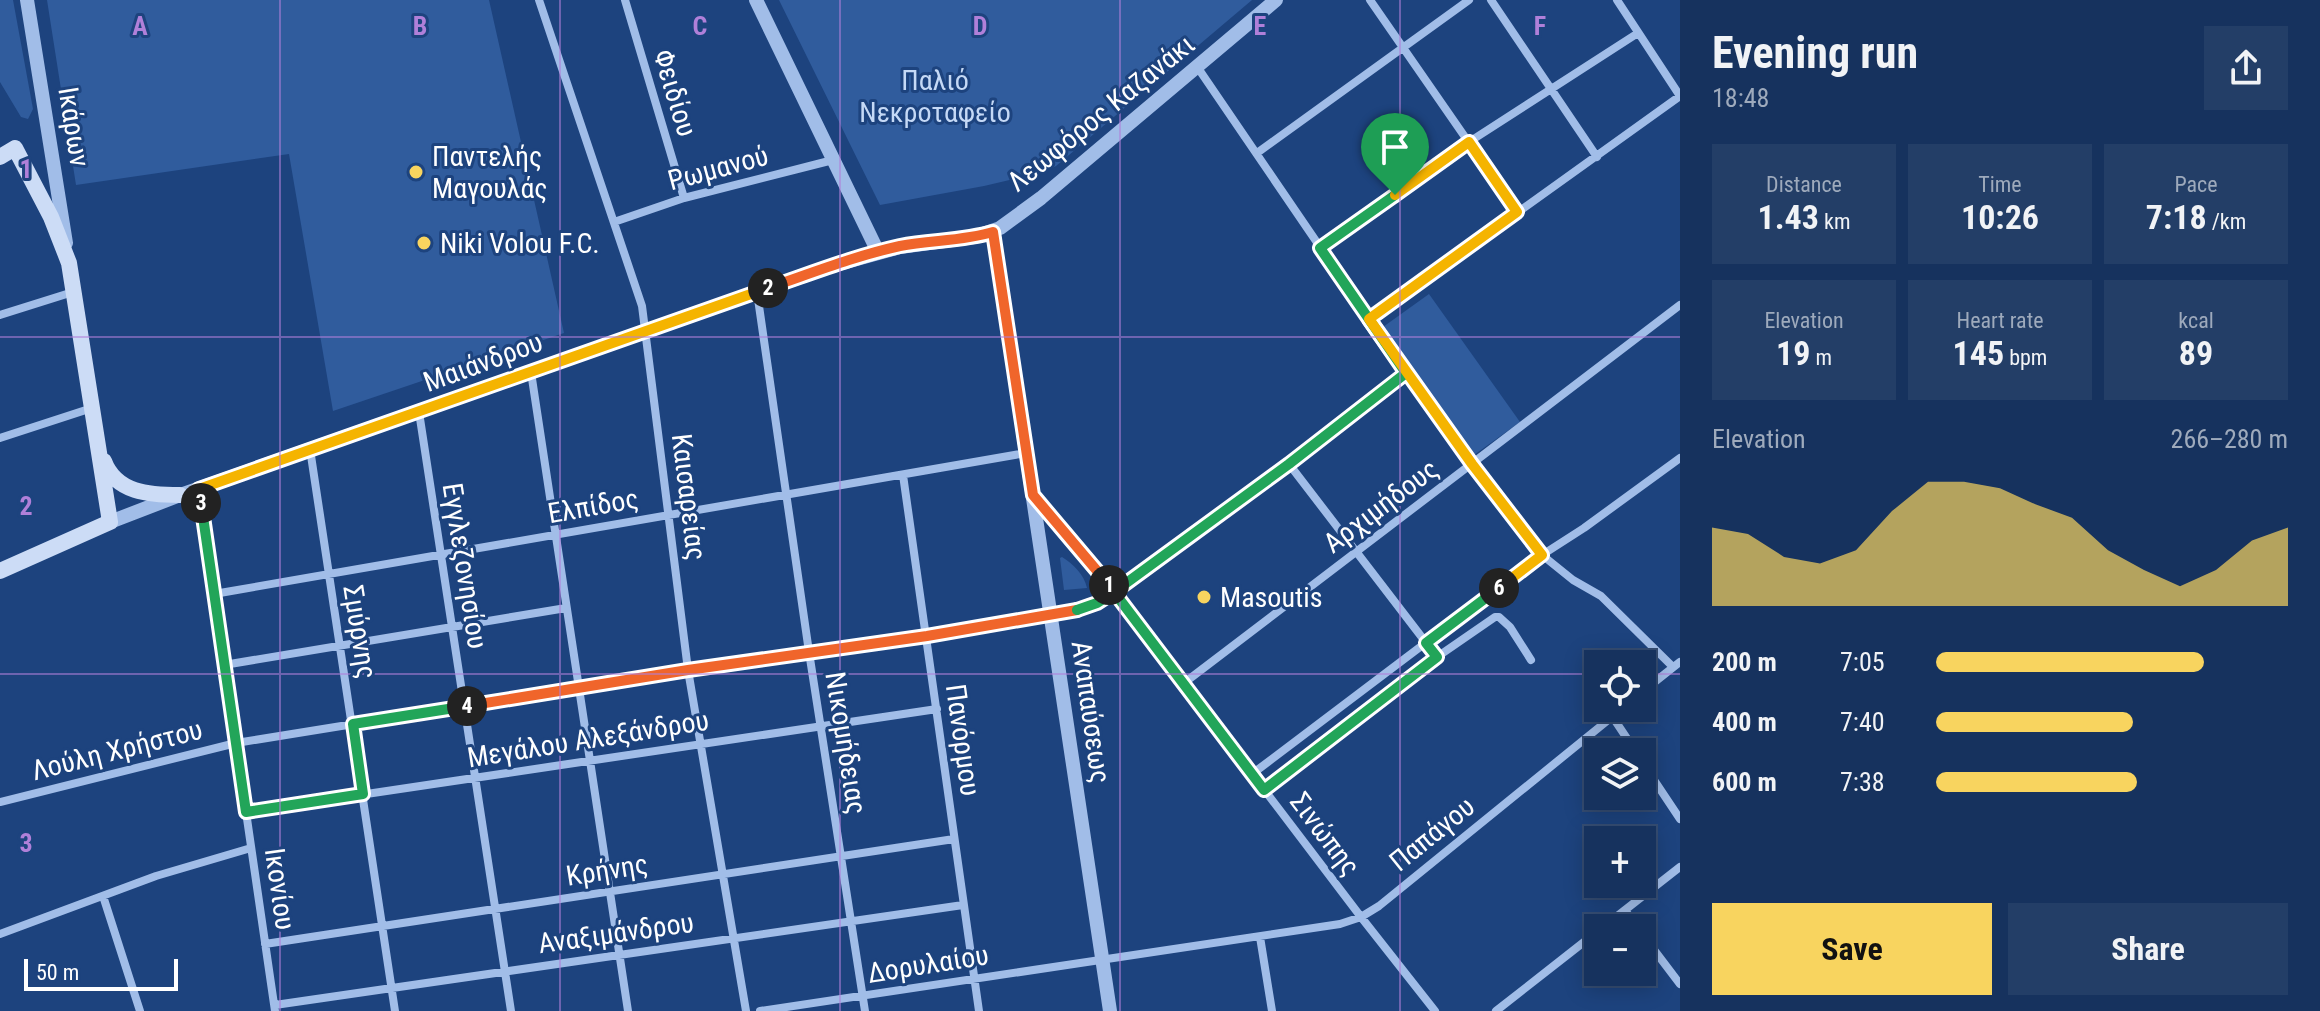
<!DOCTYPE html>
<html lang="en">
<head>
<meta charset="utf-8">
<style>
  body { margin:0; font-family:"Roboto Condensed",sans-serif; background:#233e67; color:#f1f3f6; height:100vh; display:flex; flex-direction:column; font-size:30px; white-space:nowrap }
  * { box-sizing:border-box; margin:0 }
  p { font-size:26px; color:#9eaabc }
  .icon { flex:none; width:44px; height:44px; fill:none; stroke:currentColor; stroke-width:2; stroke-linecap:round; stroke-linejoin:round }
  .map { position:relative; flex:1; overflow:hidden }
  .panel { display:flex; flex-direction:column; background:#16325e; width:640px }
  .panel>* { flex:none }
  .fabs { position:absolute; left:1584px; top:650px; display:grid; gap:16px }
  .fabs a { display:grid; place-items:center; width:72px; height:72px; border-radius:0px; background:#16325e; box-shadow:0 4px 20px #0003,0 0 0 2px #354d73; font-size:40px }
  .scale { position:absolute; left:24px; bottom:20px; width:154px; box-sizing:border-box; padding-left:8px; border:4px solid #fff; border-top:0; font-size:22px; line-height:28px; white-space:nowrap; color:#fff; -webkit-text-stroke:6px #1d437e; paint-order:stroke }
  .pin { position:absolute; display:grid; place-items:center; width:68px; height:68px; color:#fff; margin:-82px -34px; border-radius:50% 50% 50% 0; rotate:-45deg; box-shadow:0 0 8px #0007 }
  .pin .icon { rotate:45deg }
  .km { position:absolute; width:40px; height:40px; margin:-20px; border-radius:50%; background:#222; color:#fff; font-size:22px; line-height:40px; text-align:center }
  .round { display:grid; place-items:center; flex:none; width:84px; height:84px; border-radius:0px; background:#233e67 }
  .head { display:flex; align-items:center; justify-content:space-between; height:136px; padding:0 32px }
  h1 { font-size:44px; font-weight:700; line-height:60px }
  .stats { display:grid; grid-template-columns:repeat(3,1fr); gap:12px; height:136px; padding:8px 32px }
  .stats div { display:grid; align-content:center; border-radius:0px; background:#233e67; text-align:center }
  .stats b { font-size:34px; font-weight:700 }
  .stats small { font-size:22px; font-weight:400 }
  .stats p { font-size:22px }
  .chart { height:224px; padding:16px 32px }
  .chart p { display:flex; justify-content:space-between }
  .chart svg { width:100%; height:144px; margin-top:8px; fill:#f8d45f; opacity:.7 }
  .action { display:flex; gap:16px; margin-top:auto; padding:16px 32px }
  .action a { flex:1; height:92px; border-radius:0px; background:#f8d45f; color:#111; font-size:32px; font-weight:700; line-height:92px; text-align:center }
  .action a+a { background:#233e67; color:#f1f3f6 }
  ul { padding:0 32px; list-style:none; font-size:26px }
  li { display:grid; grid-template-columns:128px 96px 1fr; align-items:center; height:60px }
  li i { height:20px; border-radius:10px; background:#f8d45f }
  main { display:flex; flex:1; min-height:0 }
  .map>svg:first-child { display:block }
</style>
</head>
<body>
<main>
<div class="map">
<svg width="1680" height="1011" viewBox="0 0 1680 1011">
  <rect width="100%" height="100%" fill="#1d437e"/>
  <path fill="#305c9d" d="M0 0H13L33 109 28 119 21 117 0 82Z
    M47 0H489L564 333 333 411 289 154 76 185Z
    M779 0H1252L1056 166 1047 171 984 186 880 205Z
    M1429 294 1520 422 1474 455 1383 327Z
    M1062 557C1073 564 1084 574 1087 588L1064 590 1060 558Z"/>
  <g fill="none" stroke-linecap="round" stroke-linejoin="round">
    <path stroke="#a1bde8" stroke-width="8" d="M539 0 642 306 688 670 746 1011
      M625 0 684 198
      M1370 0 1517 212
      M1491 0 1597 157
      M1617 0 1680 96
      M1198 68 1406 373 1472 464 1542 555 1573 580 1601 596 1673 667
      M1257 153 1469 0
      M614 222 684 198 833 160
      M1320 248 1469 142 1638 33
      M757 292 809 652 865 1011
      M0 315 73 292
      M1369 319 1680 96
      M531 372 628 1011
      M419 412 511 1011
      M0 438 92 408
      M310 449 395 1011
      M1289 464 1437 657
      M903 475 979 1011
      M199 489 275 1011
      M1034 497 1114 592 1361 917 1435 1011
      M214 594 1026 453
      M224 665 566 608
      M1184 683 1680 305
      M1642 692 1680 662
      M1612 716 1636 752
      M1642 762 1680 819
      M1252 774 1542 555 1584 528 1680 458
      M1264 790 1437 657 1495 617H1499L1510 627 1531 660
      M0 802 236 743 688 670 927 636 1050 615 1089 607 1114 592 1289 464 1406 373
      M246 812 937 709
      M103 896 140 1011
      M1625 910 1638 928
      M1602 928 1680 867
      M0 934 156 876 251 848
      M1642 934 1680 984
      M1260 937 1272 1011
      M265 944 954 839
      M275 1005 963 905
      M760 1011 1340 924 1361 917 1379 906 1623 708
      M1496 1011 1598 931"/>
    <path stroke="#a1bde8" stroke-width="14" d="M27 0 66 243
      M756 0 878 252
      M993 232 1110 1011
      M110 522 180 495 835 265 900 247 974 237 1000 228 1041 198 1276 0"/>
    <path stroke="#ccdcf6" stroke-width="16" d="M0 157 15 148 51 217 69 263 110 522 0 571
      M104 461C116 493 149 495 180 495"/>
  </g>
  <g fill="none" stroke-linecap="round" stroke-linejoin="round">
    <g stroke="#fff" stroke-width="16">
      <path id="split-1" d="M1109 585 1114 592 1289 464 1406 373 1320 248 1395 195"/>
    </g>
    <g stroke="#fff" stroke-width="16">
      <path id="split-2" d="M768 288C812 273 855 256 900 246 931 240 963 241 993 232L1033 495 1109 585"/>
    </g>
    <g stroke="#fff" stroke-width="16">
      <path id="split-3" d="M201 503 199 489 768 288"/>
    </g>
    <g stroke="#fff" stroke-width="16">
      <path id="split-4" d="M201 503 246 812 363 794 353 724 467 706"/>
    </g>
    <g stroke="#fff" stroke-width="16">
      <path id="split-5" d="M467 706 688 670 927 636 1077 610"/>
    </g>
    <g stroke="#fff" stroke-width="16">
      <path id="split-6" d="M1077 610 1097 603 1114 592 1264 790 1437 657 1426 643 1499 588"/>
    </g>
    <g stroke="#fff" stroke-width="16">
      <path id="split-7" d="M1395 195 1469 142 1517 212 1369 319 1472 464 1542 555 1499 588"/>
    </g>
    <use href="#split-1" stroke="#22a559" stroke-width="10"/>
    <use href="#split-2" stroke="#f0652b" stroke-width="10"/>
    <use href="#split-3" stroke="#f5b400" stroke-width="10"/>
    <use href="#split-4" stroke="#22a559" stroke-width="10"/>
    <use href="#split-5" stroke="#f0652b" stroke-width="10"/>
    <use href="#split-6" stroke="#22a559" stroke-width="10"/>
    <use href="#split-7" stroke="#f5b400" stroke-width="10"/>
  </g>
  <path fill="none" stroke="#b080d9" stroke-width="2" stroke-opacity="0.55" d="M280 0V1011M560 0V1011M840 0V1011M1120 0V1011M1400 0V1011M0 337H1680M0 674H1598M1642 674H1680"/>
  <g fill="#f8d45f" stroke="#1d437e" stroke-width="3">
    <circle cx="416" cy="172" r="8"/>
    <circle cx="424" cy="243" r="8"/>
    <circle cx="1204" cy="597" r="8"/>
  </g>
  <g text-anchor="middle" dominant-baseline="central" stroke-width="6" stroke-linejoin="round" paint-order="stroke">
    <g font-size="28" fill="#c5d9f6" stroke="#1d437e">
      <text x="935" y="80">Παλιό<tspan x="935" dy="32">Νεκροταφείο</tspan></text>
    </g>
    <g font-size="28" fill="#fff" stroke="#1d437e">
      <text transform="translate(675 93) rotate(73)">Φειδίου</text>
      <text transform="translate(1101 113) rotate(-39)">Λεωφόρος Καζανάκι</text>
      <text transform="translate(74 127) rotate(81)">Ικάρων</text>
      <text transform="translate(718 168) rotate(-15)">Ρωμανού</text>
      <text transform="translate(483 362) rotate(-20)">Μαιάνδρου</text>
      <text transform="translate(689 497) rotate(83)">Καισαρείας</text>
      <text transform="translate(593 506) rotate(-10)">Ελπίδος</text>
      <text transform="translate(1381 506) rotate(-37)">Αρχιμήδους</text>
      <text transform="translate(465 566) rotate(81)">Εγγλεζονησίου</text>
      <text transform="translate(360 632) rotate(81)">Σμύρνης</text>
      <text transform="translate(1091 712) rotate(82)">Αναπαύσεως</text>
      <text transform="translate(588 739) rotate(-9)">Μεγάλου Αλεξάνδρου</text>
      <text transform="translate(963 740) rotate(82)">Πανόρμου</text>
      <text transform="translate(846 743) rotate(81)">Νικομήδειας</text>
      <text transform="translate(117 750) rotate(-14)">Λούλη Χρήστου</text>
      <text transform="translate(1325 834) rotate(53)">Σινώπης</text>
      <text transform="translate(1432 834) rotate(-39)">Παπάγου</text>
      <text transform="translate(607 870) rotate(-9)">Κρήνης</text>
      <text transform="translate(280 889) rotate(82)">Ικονίου</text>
      <text transform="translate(616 933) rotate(-8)">Αναξιμάνδρου</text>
      <text transform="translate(928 964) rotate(-9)">Δορυλαίου</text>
    </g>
    <g font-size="28" fill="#fff" stroke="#1d437e" text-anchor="start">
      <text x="432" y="156">Παντελής<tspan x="432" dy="32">Μαγουλάς</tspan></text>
      <text x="440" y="243">Niki Volou F.C.</text>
      <text x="1220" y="597">Masoutis</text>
    </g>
  </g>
  <g font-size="26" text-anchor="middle" font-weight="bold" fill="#b080d9" stroke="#1d437e" stroke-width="6" stroke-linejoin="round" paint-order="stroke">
    <text x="140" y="35">A</text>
    <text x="420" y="35">B</text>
    <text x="700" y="35">C</text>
    <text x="980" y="35">D</text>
    <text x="1260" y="35">E</text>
    <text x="1540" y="35">F</text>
    <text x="26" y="178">1</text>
    <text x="26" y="515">2</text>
    <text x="26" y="852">3</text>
  </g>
</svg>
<div class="fabs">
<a><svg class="icon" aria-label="locate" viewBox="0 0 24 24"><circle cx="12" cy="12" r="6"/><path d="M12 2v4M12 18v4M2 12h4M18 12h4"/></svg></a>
<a><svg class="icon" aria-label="layers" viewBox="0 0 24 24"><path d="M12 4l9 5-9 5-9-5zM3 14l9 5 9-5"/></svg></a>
<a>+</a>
<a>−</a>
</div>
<div class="scale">50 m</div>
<div class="pin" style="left:1395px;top:195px;background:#1e9e55"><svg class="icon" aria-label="arrive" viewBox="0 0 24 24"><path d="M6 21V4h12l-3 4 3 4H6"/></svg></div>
<b class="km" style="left:1109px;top:585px">1</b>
<b class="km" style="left:768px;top:288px">2</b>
<b class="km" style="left:201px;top:503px">3</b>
<b class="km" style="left:467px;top:706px">4</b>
<b class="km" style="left:1499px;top:588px">6</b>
</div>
<section class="panel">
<div class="head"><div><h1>Evening run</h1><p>18:48</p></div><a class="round"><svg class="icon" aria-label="share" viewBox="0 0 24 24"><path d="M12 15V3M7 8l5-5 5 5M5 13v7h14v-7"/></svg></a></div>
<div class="stats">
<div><p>Distance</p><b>1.43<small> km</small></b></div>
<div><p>Time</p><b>10:26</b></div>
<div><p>Pace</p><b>7:18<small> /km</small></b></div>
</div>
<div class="stats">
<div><p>Elevation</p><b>19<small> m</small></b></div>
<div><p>Heart rate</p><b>145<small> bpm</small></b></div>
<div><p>kcal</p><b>89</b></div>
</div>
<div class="chart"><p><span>Elevation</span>266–280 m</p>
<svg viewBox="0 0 160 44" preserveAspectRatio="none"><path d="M0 44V20L10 22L20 29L30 31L40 27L50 15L60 6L70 6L80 8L90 13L100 17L110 27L120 33L130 38L140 33L150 24L160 20V44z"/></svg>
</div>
<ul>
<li><b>200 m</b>7:05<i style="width:76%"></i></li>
<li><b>400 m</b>7:40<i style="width:56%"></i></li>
<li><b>600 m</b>7:38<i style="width:57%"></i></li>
</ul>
<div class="action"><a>Save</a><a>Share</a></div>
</section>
</main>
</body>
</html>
